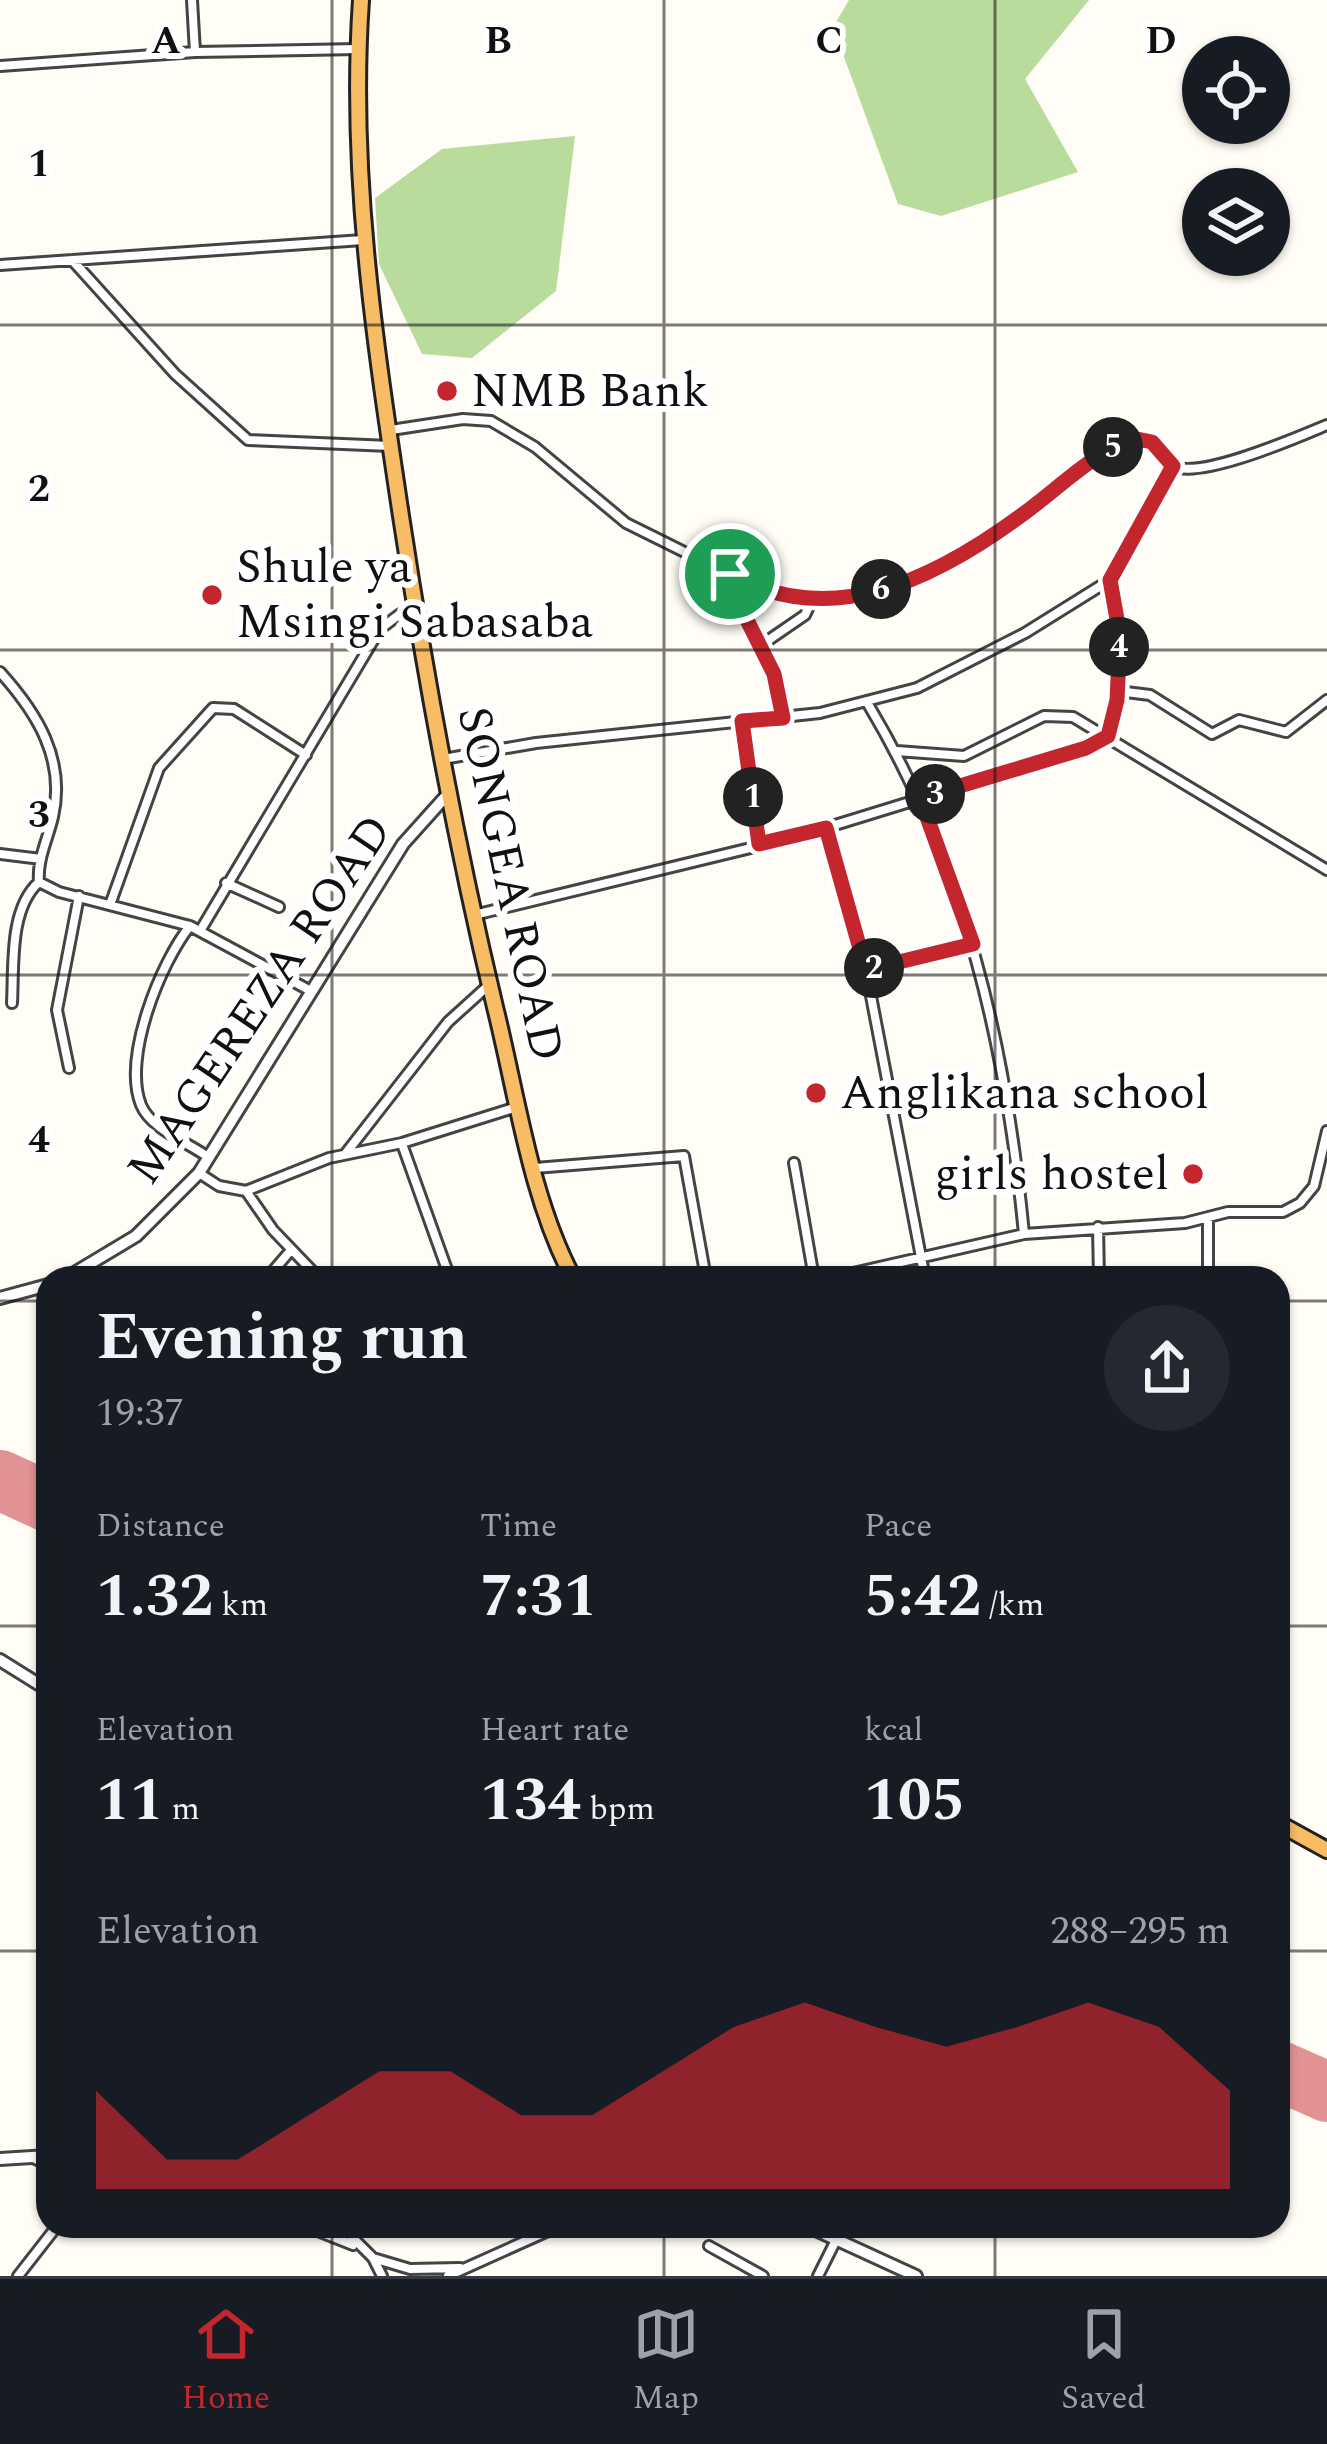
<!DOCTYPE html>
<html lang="en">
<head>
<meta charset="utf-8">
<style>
  body { margin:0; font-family:Spectral,serif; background:#242831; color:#f1f3f6; height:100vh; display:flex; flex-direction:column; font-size:45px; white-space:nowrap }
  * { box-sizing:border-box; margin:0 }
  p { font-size:39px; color:#9ea1a6 }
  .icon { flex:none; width:66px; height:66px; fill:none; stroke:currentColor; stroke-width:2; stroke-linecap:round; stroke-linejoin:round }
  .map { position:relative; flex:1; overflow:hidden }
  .panel { position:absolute; left:36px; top:1266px; width:1254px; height:972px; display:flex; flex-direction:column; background:#171b24; border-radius:36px; box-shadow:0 3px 9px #0004 }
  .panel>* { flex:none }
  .buttons { position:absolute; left:1182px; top:36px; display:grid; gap:24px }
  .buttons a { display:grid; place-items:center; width:108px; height:108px; border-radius:50%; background:#171b24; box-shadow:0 3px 9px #0004; font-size:60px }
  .pin { position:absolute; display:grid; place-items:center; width:102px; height:102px; color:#fff; margin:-51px; border:6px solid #fff; border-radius:50%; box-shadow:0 3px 12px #0007 }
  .km { position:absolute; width:60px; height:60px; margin:-30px; border-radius:50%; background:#222; color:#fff; font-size:33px; line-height:60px; text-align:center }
  .round { display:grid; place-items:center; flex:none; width:126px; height:126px; border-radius:63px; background:#242831 }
  .head { display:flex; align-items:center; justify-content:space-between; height:204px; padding:0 60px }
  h1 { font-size:66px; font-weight:700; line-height:90px }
  .metrics { display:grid; grid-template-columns:repeat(3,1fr); gap:18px; height:204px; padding:12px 60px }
  .metrics div { display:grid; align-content:center }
  .metrics b { font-size:60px; font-weight:700 }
  .metrics small { font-size:33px; font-weight:400 }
  .metrics p { font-size:33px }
  .chart { height:336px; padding:24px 60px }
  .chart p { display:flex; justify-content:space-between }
  .chart svg { width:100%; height:216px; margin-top:12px; fill:#c4262e; opacity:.7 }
  .tab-bar { display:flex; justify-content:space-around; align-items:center; height:168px; border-top:3px solid #363941; background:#171b24; font-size:33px; color:#9ea1a6 }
  .tab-bar a { display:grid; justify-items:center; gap:6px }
  .tab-bar .selected { color:#c4262e }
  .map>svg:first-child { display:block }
</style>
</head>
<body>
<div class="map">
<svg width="1327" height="2276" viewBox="0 0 1327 2276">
  <rect width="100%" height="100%" fill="#fffdf5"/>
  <path fill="#b9dc9c" d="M849 0H1089L1025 79 1078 172 941 216 898 204 833 27Z
    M575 136 556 291 472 358 422 354 379 264 375 198 442 149Z"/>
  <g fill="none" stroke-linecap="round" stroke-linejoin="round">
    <path stroke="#e29292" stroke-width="60" d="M0 1480 48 1502
      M1278 2070 1327 2092"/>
    <g stroke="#444" stroke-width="14">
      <path id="minor" d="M192 0 195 52
        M0 66 195 52 358 49
        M72 260 175 374 248 440 390 446
        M0 265 363 240
        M391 430 463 419 491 421 535 447 626 523 765 592 823 602 862 596 959 555 1105 452 1132 438 1147 439C1156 446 1163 461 1173 466 1200 480 1298 437 1327 425
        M730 575C732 612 775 668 783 718
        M760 646 805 615 811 602
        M0 672C37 713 66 759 53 817 48 839 37 859 39 882L59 892 190 926 309 990
        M1118 691 1150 695 1212 734 1239 720 1286 732 1327 700
        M868 704C966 868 1006 1046 1024 1234
        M742 721 759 844
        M897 751 964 756 1044 716 1073 717 1327 870
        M443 759 536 743 820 713 917 688 1025 633 1110 580 1173 466
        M827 828 866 970 925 1278
        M0 854 41 859
        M226 883 279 907
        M111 902 159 768 213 708 234 709 306 755
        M474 915 796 837 1098 744C1129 722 1123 613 1110 580
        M190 926C161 962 122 1057 141 1105 151 1129 187 1142 208 1157
        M200 931 380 629 400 614 415 613
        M866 970 973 944
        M12 1003C14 965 9 909 39 882
        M69 1068 57 1010 79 896
        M402 1144 450 1278
        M346 1153 448 1022 490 984
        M794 1163 814 1278
        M535 1168 684 1156 706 1278
        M199 1173 219 1186 246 1191 329 1158 402 1143 520 1106
        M246 1191 273 1230 319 1278
        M1098 1227 1099 1278
        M267 1278 291 1250
        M831 1278 1024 1234 1185 1223 1228 1212H1283L1300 1203 1314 1186 1327 1131
        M1208 1278V1219
        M33 2158 48 2165
        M305 2226 353 2245
        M341 2226 373 2258 382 2276
        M709 2246 763 2276
        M373 2258 410 2269 460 2268
        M18 2276 57 2226
        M448 2276 559 2226
        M818 2276 836 2240"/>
    </g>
    <g stroke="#444" stroke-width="16">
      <path id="tertiary" d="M66 1278 136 1236 199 1173 403 844 447 795
        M0 1298 48 1285
        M0 1660 48 1690
        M0 2159 48 2156
        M807 2226 916 2276"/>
    </g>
    <g stroke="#222" stroke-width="20">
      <path id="trunk" d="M361 0C349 175 375 343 401 516 426 681 456 844 495 1007 517 1095 530 1197 573 1278
        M1278 1823 1327 1850"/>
    </g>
    <use href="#minor" stroke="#fff" stroke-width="8"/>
    <use href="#tertiary" stroke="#fff" stroke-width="10"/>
    <use href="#trunk" stroke="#f7bc64" stroke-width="14"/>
  </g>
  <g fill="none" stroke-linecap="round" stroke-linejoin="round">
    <g stroke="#fff" stroke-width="24">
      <path id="route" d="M1132 438 1152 442 1173 466 1110 580 1120 636 1117 700 1108 736 1086 748 920 798 973 944 866 970 826 828 759 844 742 721 783 718 774 674 732 590 730 574C831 631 934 579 1019 517 1057 490 1089 456 1132 438Z"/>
    </g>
    <use href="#route" stroke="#c4262e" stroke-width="15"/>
  </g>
  <path fill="none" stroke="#111" stroke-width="3" stroke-opacity="0.55" d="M332 0V1278M664 0V1278M995 0V1278M0 325H1327M0 650H1327M0 975H1327M0 1301H48M1278 1301H1327M0 1626H48M1278 1626H1327M0 1951H48M1278 1951H1327M332 2226V2276M664 2226V2276M995 2226V2276"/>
  <g fill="#c4262e" stroke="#fff" stroke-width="4.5">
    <circle cx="447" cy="391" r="12"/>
    <circle cx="212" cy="595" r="12"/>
    <circle cx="816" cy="1093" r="12"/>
    <circle cx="1193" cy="1174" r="12"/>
  </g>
  <g text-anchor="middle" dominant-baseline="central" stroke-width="12" stroke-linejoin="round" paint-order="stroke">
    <g font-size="48" fill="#111" stroke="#fff" text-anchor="start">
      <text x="471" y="391">NMB Bank</text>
      <text x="236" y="567">Shule ya<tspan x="236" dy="55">Msingi Sabasaba</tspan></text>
      <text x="840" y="1093">Anglikana school</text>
      <text x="1169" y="1174" text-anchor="end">girls hostel</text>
    </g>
    <g font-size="48" fill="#111" stroke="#fff">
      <text transform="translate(510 884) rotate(78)">SONGEA ROAD</text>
      <text transform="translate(260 1000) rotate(-56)">MAGEREZA ROAD</text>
    </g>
  </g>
  <g font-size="39" text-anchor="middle" font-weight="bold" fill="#111" stroke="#fff" stroke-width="12" stroke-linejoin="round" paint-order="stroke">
    <text x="166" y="53">A</text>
    <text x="498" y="53">B</text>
    <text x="829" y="53">C</text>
    <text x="1161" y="53">D</text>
    <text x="39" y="176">1</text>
    <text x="39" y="501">2</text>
    <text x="39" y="827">3</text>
    <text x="39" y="1152">4</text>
  </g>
</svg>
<div class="buttons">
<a><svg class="icon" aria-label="locate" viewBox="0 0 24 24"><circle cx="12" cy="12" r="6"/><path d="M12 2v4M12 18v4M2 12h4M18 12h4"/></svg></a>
<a><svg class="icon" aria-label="layers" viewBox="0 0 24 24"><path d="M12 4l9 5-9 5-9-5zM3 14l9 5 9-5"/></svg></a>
</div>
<div class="pin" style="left:730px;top:574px;background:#1e9e55"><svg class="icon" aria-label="arrive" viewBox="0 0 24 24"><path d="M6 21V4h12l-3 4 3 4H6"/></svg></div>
<b class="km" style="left:753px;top:797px">1</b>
<b class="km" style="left:874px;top:968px">2</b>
<b class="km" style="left:935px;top:794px">3</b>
<b class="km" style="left:1119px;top:647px">4</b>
<b class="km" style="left:1113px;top:447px">5</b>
<b class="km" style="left:881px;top:589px">6</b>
<section class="panel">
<div class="head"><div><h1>Evening run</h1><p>19:37</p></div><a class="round"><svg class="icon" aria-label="share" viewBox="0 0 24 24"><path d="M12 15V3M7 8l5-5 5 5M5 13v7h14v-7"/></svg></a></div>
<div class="metrics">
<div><p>Distance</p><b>1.32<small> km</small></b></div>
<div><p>Time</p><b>7:31</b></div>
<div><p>Pace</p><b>5:42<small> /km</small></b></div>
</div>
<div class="metrics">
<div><p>Elevation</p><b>11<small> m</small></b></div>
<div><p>Heart rate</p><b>134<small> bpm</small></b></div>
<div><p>kcal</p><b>105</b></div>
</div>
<div class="chart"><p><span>Elevation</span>288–295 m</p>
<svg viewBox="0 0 160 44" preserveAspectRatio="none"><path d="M0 44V24L10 38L20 38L30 29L40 20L50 20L60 29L70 29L80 20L90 11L100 6L110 11L120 15L130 11L140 6L150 11L160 24V44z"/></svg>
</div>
</section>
</div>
<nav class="tab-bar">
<a class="selected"><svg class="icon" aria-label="home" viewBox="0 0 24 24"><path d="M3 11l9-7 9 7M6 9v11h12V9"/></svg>Home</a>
<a><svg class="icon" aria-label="map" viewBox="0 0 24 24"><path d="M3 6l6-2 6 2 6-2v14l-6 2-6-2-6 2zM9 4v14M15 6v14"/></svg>Map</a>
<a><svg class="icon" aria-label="saved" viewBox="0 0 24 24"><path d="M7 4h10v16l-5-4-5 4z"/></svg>Saved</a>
</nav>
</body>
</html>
